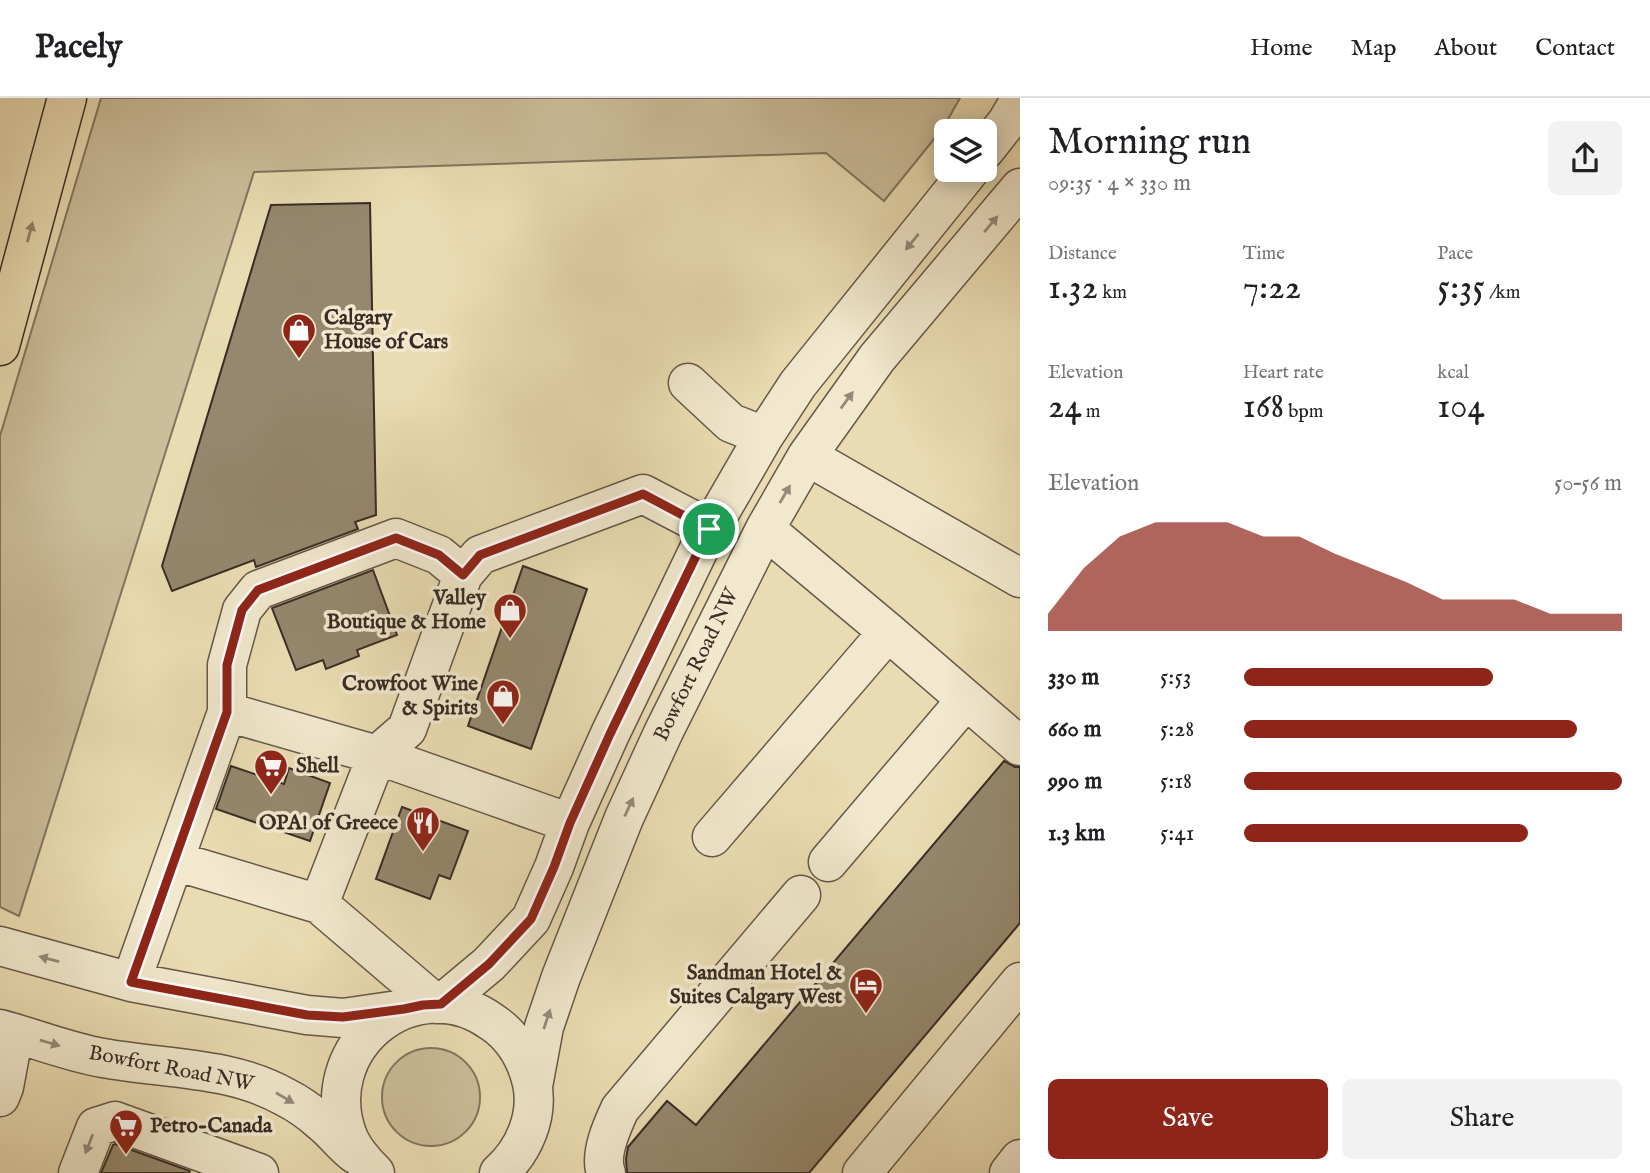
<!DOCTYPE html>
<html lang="en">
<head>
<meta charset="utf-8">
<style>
  body { margin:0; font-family:"IM FELL English",serif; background:#f2f2f2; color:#202124; height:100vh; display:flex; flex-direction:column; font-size:26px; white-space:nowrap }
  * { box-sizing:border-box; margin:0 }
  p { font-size:23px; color:#757577 }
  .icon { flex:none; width:38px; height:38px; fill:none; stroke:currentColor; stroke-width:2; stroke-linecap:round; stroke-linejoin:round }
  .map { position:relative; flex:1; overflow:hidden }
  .drawer { display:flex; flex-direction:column; background:#fff; width:630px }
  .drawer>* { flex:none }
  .fabs { position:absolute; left:934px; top:21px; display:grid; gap:14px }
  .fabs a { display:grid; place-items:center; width:63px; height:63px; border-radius:10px; background:#fff; box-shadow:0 4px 18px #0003; font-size:35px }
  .pin { position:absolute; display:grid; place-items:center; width:60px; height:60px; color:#fff; margin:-30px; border:4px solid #fff; border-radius:50%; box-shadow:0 2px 7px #0007 }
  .round { display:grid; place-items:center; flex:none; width:74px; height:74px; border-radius:10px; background:#f2f2f2 }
  .headline { display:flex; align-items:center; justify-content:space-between; height:119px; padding:0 28px }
  h1 { font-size:38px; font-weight:600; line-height:52px }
  .metrics { display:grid; grid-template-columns:repeat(3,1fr); gap:10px; height:119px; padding:7px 28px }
  .metrics div { display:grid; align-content:center }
  .metrics b { font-size:35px; font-weight:600 }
  .metrics small { font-size:19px; font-weight:400 }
  .metrics p { font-size:19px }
  .chart { height:196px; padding:14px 28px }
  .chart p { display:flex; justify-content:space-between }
  .chart svg { width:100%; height:126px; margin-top:7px; fill:#8f2418; opacity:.7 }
  .primary-button { display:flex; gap:14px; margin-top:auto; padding:14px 28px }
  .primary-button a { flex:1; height:80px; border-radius:10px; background:#8f2418; color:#fff; font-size:28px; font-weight:600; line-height:80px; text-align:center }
  .primary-button a+a { background:#f2f2f2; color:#202124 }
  ul { padding:0 28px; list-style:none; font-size:23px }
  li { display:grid; grid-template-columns:112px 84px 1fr; align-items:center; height:52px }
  li i { height:18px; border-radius:9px; background:#8f2418 }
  header { display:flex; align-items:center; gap:42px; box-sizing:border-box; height:98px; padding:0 35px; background:#fff; border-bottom:2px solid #e0e0e0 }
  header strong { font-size:33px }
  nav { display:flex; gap:38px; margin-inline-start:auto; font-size:24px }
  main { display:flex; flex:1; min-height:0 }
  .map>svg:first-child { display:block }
</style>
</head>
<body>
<header>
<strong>Pacely</strong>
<nav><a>Home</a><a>Map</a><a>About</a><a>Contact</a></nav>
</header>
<main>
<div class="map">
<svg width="1020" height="1075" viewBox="0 0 1020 1075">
  <rect width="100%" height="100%" fill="#eadcb2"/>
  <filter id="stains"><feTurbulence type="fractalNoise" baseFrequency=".00286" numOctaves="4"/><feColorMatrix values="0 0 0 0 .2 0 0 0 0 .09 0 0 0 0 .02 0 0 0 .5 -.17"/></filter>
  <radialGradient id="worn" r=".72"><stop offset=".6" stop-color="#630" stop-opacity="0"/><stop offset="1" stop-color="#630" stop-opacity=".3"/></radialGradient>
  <path fill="#ccbe9a" stroke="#827560" stroke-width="2" d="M101 0H960L943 30 884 103 826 55 254 74 19 818 0 809V338Z
    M382 999a49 49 0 1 1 98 0a49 49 0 1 1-98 0Z"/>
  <path fill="#95886e" stroke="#392c25" stroke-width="2" d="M370 105 376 417 355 424 358 431 256 469 254 462 172 493 162 468 271 107Z
    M523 468 587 491 531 651 468 628Z
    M373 472 397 537 357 552 359 558 326 571 323 562 296 572 272 510Z
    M1004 663 1015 669H1020V825L809 1075H627L626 1061 628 1049 667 1003 696 1027Z
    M231 668 284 686 289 670 330 685 310 743 216 711Z
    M402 709 468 733 450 781 439 777 430 801 376 781Z
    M115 1046 190 1073 189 1075H101L113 1047Z"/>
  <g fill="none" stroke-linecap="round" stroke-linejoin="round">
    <g stroke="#655848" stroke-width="41">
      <path id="minor" d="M985 52 1007 24 1020 2
        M688 285 731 325 764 338
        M807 358 1020 480
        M765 431 888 534 1020 648
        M227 614V567L242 512 258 492 396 440 439 457 463 477
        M712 739 888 534
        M175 763 319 806
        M828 764 966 602
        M0 848 131 884 307 917 343 920 398 912
        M131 884 227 614 377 657 570 725
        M436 906 319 806 377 657 407 631 463 477 480 457 643 396 710 431
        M441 906 489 866 531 821 554 769 570 725 610 636 701 447 764 338 798 286 970 72
        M0 931C34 940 68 954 103 960 163 971 230 968 285 999 297 1005 310 1014 320 1023 333 1033 342 1046 355 1056
        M533 988 544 929 561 879 624 720 664 633 765 431 807 358 877 260 1020 90
        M0 999 4 989 14 935
        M78 1075 96 1029 115 1023 259 1075
        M375 1075C365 1065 355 1054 349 1041 312 952 412 867 492 924 513 938 526 960 532 985 539 1018 524 1053 499 1075
        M606 1075C599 1057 612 1028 620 1011L801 797
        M862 1075 1020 884
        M1009 1075 1020 1061"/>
    </g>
    <g stroke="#392c25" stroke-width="41">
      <path id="highway" d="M0 248 67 0"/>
    </g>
    <use href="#minor" stroke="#f1e8cd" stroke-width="38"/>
    <use href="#highway" stroke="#eadcb2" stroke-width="38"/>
  </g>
  <defs><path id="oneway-solid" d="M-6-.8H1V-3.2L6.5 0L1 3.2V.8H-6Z" transform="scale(1.75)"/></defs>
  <g fill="#958a79">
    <use href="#oneway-solid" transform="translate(991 126) rotate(-50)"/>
    <use href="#oneway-solid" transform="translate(912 144) rotate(129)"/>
    <use href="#oneway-solid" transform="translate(847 302) rotate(-54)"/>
    <use href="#oneway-solid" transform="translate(785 396) rotate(-60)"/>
    <use href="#oneway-solid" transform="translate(629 709) rotate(-65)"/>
    <use href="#oneway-solid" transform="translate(49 861) rotate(-165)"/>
    <use href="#oneway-solid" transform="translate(547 921) rotate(-72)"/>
    <use href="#oneway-solid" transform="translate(50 945) rotate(16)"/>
    <use href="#oneway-solid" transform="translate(285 1000) rotate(30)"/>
    <use href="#oneway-solid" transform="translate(89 1046) rotate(111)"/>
  </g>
  <use fill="#92846c" href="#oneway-solid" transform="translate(30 134) rotate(-75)"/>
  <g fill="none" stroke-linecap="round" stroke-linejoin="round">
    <g stroke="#fff" stroke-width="14">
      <path id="route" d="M643 396 709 431 610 636 570 725 554 769 531 821 489 866 441 906 423 907 404 911 343 919 307 917 131 884 227 614V567L242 512 258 492 396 440 439 457 463 477 480 457Z"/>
    </g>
    <use href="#route" stroke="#8f2418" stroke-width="9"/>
  </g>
  <defs>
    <g id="shop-pin" transform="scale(1.75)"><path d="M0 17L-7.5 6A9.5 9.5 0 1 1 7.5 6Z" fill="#8f2418" stroke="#f1e8cd"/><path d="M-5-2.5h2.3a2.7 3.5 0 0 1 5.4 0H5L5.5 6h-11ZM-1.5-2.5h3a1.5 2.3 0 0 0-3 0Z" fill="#fff"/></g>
    <g id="supermarket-pin" transform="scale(1.75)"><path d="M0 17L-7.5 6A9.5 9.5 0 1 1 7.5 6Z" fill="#8f2418" stroke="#f1e8cd"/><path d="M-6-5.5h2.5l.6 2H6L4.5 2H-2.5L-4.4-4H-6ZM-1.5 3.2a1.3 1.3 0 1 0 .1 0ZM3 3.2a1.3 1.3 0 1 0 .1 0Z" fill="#fff"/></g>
    <g id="restaurant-pin" transform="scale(1.75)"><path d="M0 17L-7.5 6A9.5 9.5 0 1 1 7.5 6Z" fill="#8f2418" stroke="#f1e8cd"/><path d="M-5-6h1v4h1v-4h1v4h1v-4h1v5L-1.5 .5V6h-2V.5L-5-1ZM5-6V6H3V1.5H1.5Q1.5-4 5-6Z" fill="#fff"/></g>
    <g id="hotel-pin" transform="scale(1.75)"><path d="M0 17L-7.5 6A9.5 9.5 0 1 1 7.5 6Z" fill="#8f2418" stroke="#f1e8cd"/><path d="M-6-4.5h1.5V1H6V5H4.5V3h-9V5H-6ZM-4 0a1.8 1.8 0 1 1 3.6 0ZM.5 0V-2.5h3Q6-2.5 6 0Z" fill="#fff"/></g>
  </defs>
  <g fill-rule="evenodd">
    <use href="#shop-pin" x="299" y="232"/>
    <use href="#shop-pin" x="510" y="512"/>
    <use href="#shop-pin" x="503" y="598"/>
    <use href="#supermarket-pin" x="271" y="668"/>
    <use href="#restaurant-pin" x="423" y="725"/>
    <use href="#hotel-pin" x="866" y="887"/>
    <use href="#supermarket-pin" x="126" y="1028"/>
  </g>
  <g text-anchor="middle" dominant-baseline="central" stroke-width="7" stroke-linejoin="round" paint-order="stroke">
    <g font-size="21" font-weight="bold" fill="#392c25" stroke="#f1e8cd" text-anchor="end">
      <text x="324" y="220" text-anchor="start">Calgary<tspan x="324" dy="24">House of Cars</tspan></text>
      <text x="486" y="500">Valley<tspan x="486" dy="24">Boutique &amp; Home</tspan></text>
      <text x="478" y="586">Crowfoot Wine<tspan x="478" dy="24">&amp; Spirits</tspan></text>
      <text x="296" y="668" text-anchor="start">Shell</text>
      <text x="398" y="725">OPA! of Greece</text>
      <text x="842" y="875">Sandman Hotel &amp;<tspan x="842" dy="24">Suites Calgary West</tspan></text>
      <text x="150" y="1028" text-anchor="start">Petro-Canada</text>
    </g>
    <g font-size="21" fill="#392c25" stroke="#f1e8cd">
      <text transform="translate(697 567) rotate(-64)">Bowfort Road NW</text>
      <text transform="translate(171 971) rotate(11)">Bowfort Road NW</text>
    </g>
  </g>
  <rect width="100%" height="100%" filter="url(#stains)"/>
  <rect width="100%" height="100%" fill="url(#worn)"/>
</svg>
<div class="fabs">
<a><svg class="icon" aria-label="layers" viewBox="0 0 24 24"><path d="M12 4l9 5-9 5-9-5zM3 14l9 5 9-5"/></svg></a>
</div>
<div class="pin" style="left:709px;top:431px;background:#1e9e55"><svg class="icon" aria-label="arrive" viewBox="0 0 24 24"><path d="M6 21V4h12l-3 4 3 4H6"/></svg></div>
</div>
<section class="drawer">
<div class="headline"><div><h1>Morning run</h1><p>09:35 · 4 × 330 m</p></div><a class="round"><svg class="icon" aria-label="share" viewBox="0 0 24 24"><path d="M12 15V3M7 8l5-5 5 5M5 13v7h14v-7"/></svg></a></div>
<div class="metrics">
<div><p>Distance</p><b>1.32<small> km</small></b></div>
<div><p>Time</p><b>7:22</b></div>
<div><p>Pace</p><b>5:35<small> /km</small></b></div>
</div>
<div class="metrics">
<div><p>Elevation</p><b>24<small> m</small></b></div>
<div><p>Heart rate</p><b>168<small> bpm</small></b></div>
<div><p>kcal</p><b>104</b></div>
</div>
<div class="chart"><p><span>Elevation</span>50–56 m</p>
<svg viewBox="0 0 160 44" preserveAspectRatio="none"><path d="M0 44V38L10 22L20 11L30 6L40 6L50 6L60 11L70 11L80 17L90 22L100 27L110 33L120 33L130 33L140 38L150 38L160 38V44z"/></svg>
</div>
<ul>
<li><b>330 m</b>5:53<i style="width:66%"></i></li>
<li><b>660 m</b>5:28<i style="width:88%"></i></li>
<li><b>990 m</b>5:18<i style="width:100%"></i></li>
<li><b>1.3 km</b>5:41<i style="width:75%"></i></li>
</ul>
<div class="primary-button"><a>Save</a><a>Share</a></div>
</section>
</main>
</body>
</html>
